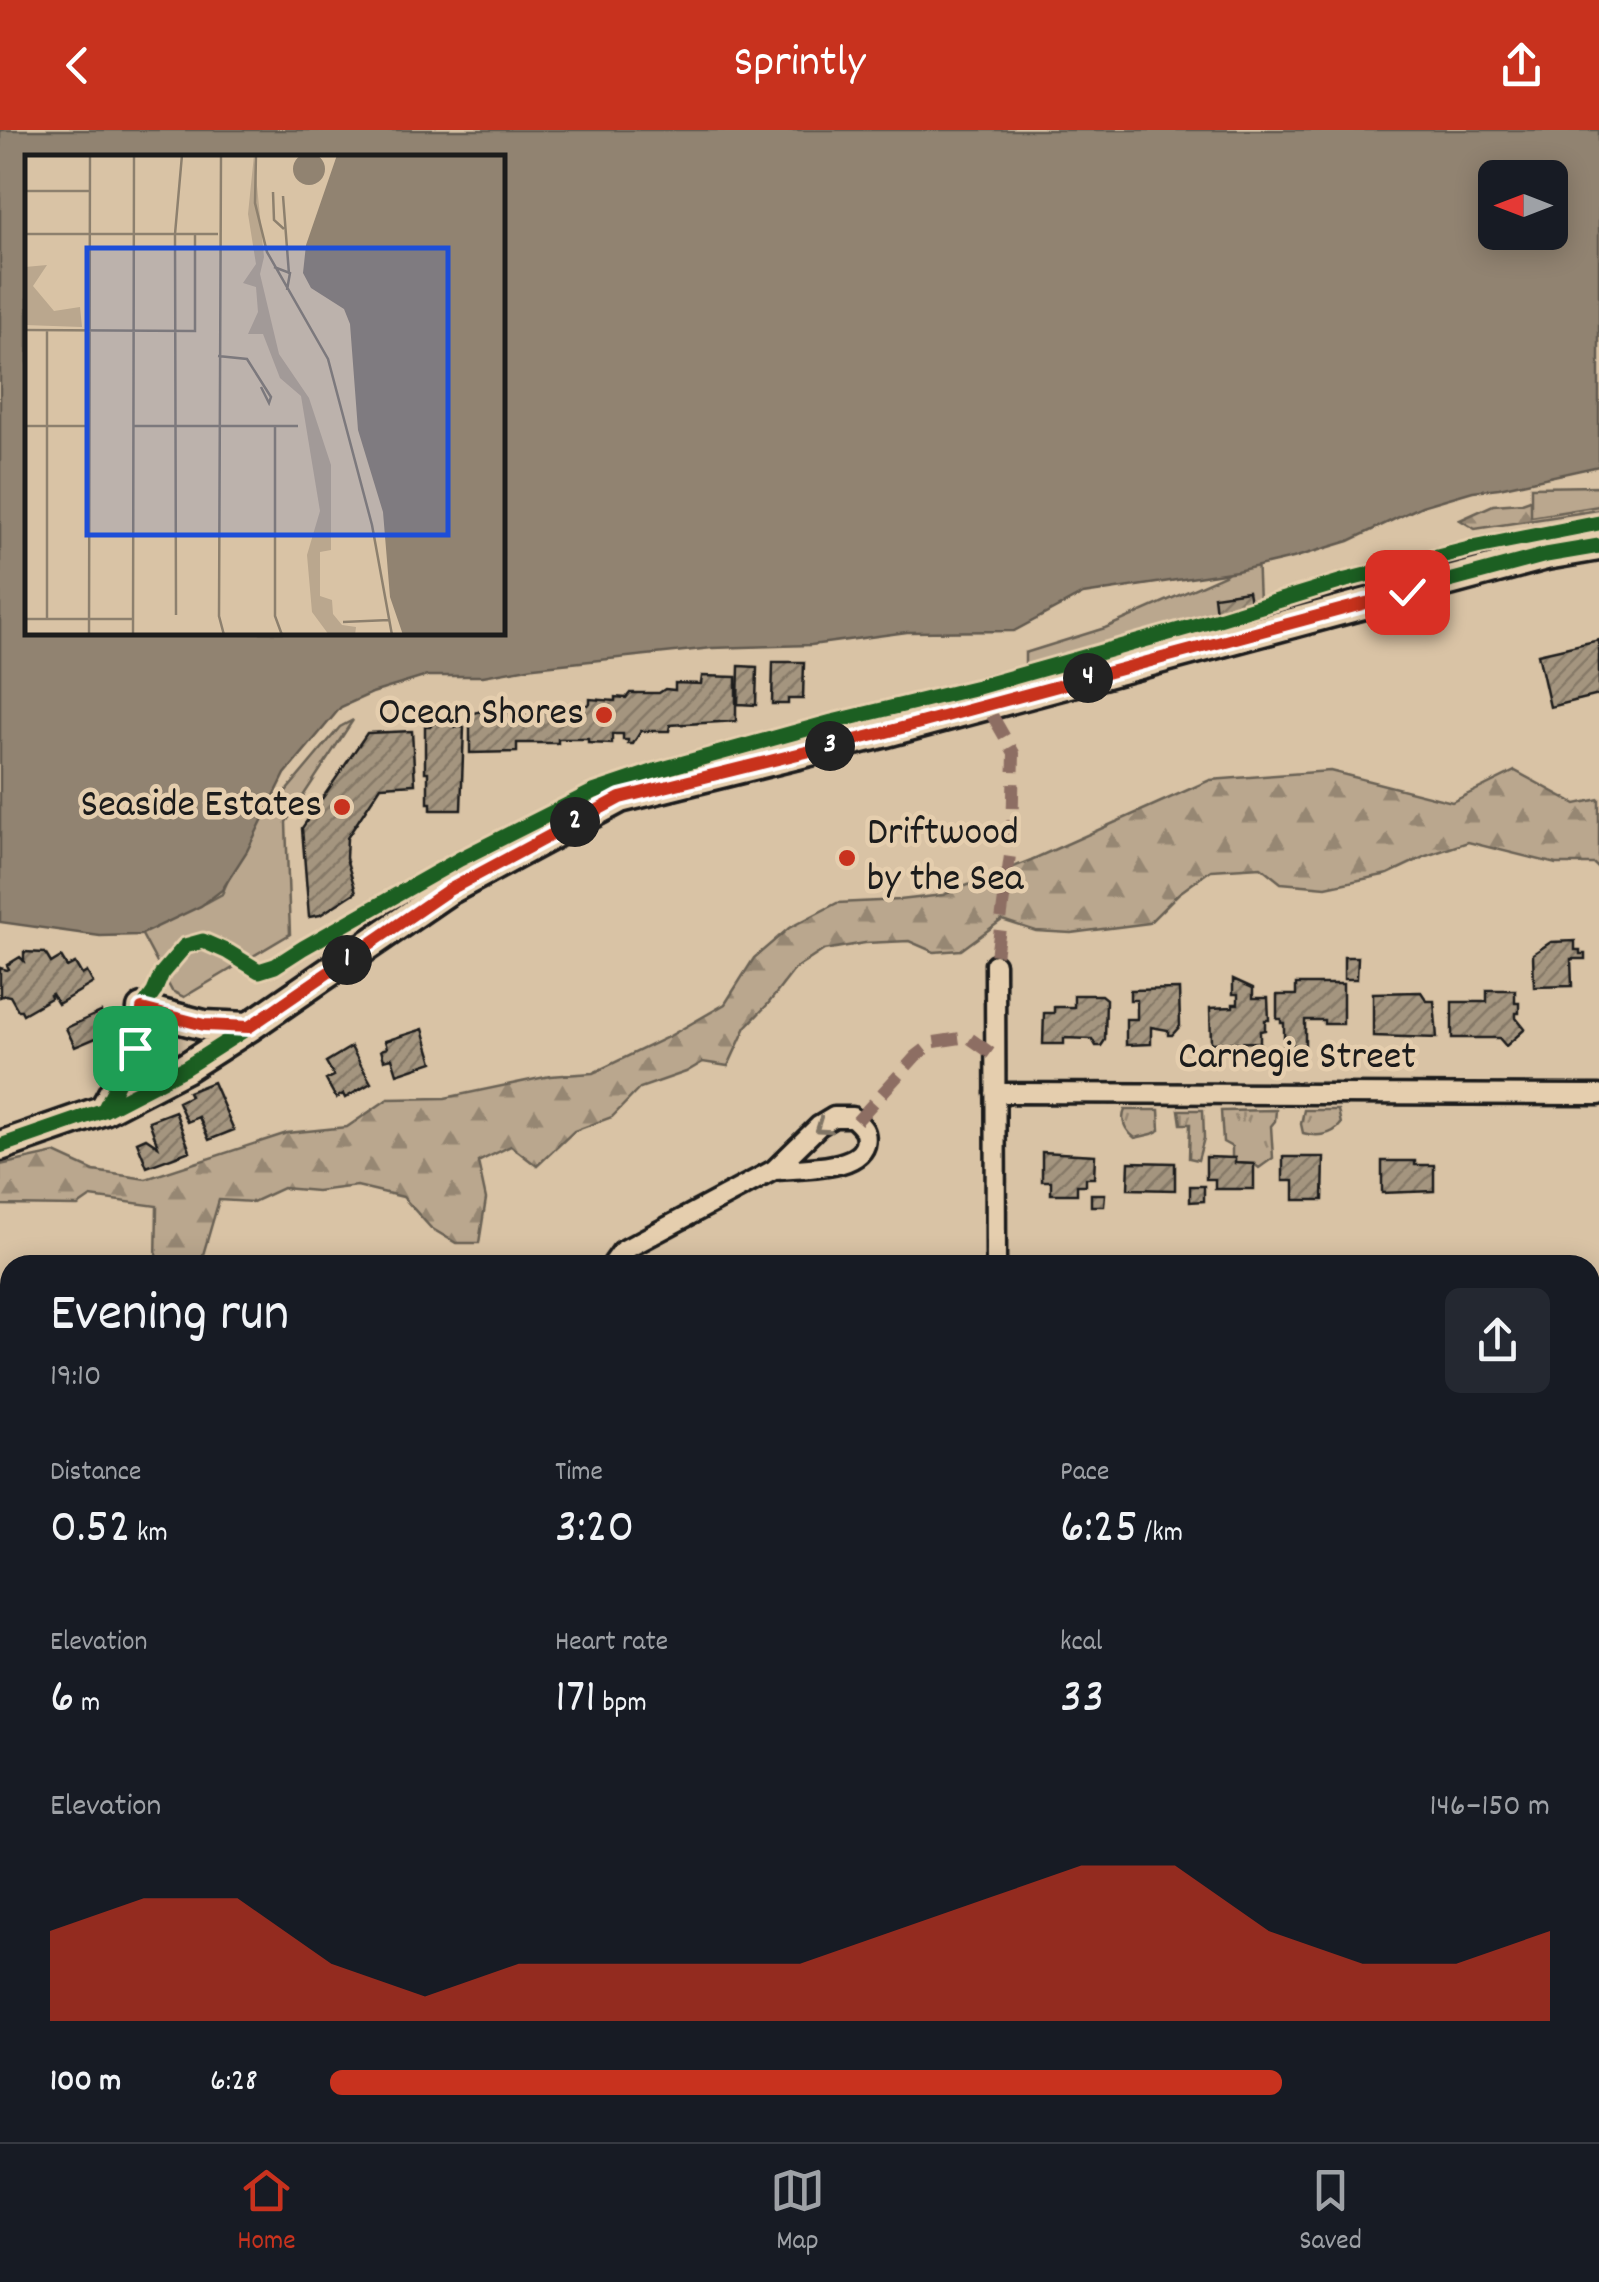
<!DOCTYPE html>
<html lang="en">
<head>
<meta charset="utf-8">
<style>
  body { margin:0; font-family:Dekko,sans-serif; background:#242831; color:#f1f3f6; height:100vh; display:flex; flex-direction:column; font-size:38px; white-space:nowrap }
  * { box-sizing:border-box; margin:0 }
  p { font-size:32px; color:#9ea1a6 }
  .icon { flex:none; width:55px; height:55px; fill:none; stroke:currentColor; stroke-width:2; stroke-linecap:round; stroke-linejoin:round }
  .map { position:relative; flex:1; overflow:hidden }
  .sheet { position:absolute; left:0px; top:1125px; width:1600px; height:888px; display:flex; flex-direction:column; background:#171b24; border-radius:30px 30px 0 0; box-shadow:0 5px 25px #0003 }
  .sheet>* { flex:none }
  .needle { width:65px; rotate:270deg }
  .buttons { position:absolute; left:1478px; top:30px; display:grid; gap:20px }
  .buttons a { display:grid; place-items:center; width:90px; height:90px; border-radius:15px; background:#171b24; box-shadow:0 5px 25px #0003; font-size:50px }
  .pin { position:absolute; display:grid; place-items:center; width:85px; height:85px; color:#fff; margin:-42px; border-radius:20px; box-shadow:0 5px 15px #0006 }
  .km { position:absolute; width:50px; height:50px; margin:-25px; border-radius:50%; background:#222; color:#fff; font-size:28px; line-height:50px; text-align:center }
  .round { display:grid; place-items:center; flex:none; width:105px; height:105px; border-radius:15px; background:#242831 }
  .overview { display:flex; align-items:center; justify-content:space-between; height:170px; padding:0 50px }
  h1 { font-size:55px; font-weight:600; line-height:75px }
  .stats { display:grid; grid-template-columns:repeat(3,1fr); gap:15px; height:170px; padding:10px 50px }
  .stats div { display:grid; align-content:center }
  .stats b { font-size:50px; font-weight:600 }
  .stats small { font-size:28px; font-weight:400 }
  .stats p { font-size:28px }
  .chart { height:280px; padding:20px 50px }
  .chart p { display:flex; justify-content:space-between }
  .chart svg { width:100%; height:180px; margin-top:10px; fill:#c8321e; opacity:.7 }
  ul { padding:0 50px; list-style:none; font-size:32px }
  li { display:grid; grid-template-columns:160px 120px 1fr; align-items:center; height:75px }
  li i { height:25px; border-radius:12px; background:#c8321e }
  header { display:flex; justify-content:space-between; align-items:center; height:130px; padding:0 50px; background:#c8321e; color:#fff; font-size:45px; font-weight:600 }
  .tab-bar { display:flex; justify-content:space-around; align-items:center; height:140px; border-top:2px solid #363941; background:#171b24; font-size:28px; color:#9ea1a6 }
  .tab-bar a { display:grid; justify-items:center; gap:5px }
  .tab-bar .current { color:#c8321e }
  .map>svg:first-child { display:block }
</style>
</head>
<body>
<header><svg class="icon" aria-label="back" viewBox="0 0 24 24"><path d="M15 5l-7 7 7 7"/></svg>Sprintly<svg class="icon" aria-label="share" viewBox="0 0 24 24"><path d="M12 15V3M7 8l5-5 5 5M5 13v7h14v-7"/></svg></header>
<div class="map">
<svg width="1599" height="2012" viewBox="0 0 1599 2012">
  <defs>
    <pattern id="grass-tufts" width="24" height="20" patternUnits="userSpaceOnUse" patternTransform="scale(2.5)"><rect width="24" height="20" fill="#baa78e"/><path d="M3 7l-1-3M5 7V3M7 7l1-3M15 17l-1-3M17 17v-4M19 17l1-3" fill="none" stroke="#968773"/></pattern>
    <pattern id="forest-firs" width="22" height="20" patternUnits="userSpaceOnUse" patternTransform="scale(2.5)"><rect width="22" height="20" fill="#baa78e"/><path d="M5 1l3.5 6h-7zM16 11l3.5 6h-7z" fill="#968773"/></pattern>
    <pattern id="building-hatch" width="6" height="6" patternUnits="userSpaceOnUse" patternTransform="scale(2.5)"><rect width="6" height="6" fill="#a4957f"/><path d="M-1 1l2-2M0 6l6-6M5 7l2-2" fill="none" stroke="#857967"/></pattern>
  </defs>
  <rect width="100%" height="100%" fill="#d9c3a5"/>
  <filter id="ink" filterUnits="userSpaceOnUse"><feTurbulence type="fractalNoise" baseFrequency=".01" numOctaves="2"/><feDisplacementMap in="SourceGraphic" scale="20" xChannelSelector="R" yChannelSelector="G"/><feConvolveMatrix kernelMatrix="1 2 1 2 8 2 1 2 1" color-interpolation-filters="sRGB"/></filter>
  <g filter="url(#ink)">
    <path fill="url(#grass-tufts)" stroke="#6b6255" stroke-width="2.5" d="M1125 980H1159L1160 1000 1152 1004 1135 1008C1126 1001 1120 991 1125 980Z
      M1179 980H1203L1204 1008 1198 1030 1189 1028 1190 994H1181Z
      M1276 980 1275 991 1271 996 1273 1028 1259 1038 1254 1034 1235 1033V1028H1232V1017L1223 1012 1221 981Z
      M1304 980H1338L1341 994C1332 1006 1316 1007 1303 1003L1301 994Z"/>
    <path fill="url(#forest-firs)" stroke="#6b6255" stroke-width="2.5" d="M1599 356V380L1475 399 1460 390 1493 375 1522 373 1561 359Z
      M1330 641 1452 672 1515 641 1576 674 1599 669V739L1594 734H1556L1468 712 1426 726 1388 744 1326 757 1281 753 1261 737 1211 740 1178 764 1149 793 1071 803 1036 801 1002 790 961 820 934 822 909 811 865 813 824 820 795 839 768 874 746 897 728 936 703 932 686 942 640 958 612 987 574 1001 537 1036 511 1016 478 1032 486 1069 479 1113H456L431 1098 403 1067 357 1056 317 1061 283 1058 253 1072 219 1070 200 1135H156L157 1076 91 1067 78 1076 0 1075V1035L55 1023 94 1041 146 1049 287 1003 347 997 388 969 445 968 550 946 593 943 668 907 725 874 754 828 789 798 837 773 900 770 943 765 1031 730 1210 650Z"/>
    <path fill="#baa78e" stroke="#6b6255" stroke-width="2.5" d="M1599 356V376L1531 387V357Z
      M1257 424 1259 472 1025 537V523L1105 498 1225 445 1236 435Z
      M353 590 286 692 290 804 184 867 172 861 140 801 206 773 222 764 245 710 340 597Z"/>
    <path fill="#918371" stroke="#625a4f" stroke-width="2.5" fill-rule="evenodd" d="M0 0H1599V336L1499 358 1473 361 1422 376 1349 411 1293 428 1237 441 1083 464 1014 501 907 502 811 515 712 518 534 537 483 546H427L372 563 341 577 285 644 247 721 222 760 201 776 140 805 100 806 0 792ZM28 28H502V502H28ZM1495 48H1550V102H1495Z"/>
    <path fill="url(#building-hatch)" stroke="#1c1c1c" stroke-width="2.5" d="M1248 461 1251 478 1216 483 1214 466Z
      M1599 510V565L1550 577 1538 524Z
      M773 532H804L803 569H788V574H772Z
      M739 536 757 537 756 575 738 574Z
      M702 546 736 547V591L670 595 669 601H641L633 614H628V610H623V604H612V614L588 613V609H558V613H517V622L470 623V587L474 583 482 581 493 582 495 580 515 583 522 577 587 575 590 573V569L615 571V567L626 568 630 563H659L665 559 675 560V553L701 554Z
      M431 593H455V597H464L461 680H431V673H428V642H425V596H431Z
      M412 601 415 654 381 656 347 708 346 728 356 762 320 785 309 787 302 698 367 603Z
      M1575 811V820H1580V824H1585V829H1571L1572 856 1534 857 1533 824 1551 812Z
      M24 822 45 823 51 833 61 827 67 837 75 833 82 845 87 842 93 853 58 874 52 864 50 865 51 868 23 884 21 880H18L10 866 5 865 0 867V838L7 840 9 839 7 835 20 827 24 831Z
      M1344 827H1358L1357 849H1344Z
      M1233 849 1253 858V868H1268L1269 890H1265V900L1260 901V912L1211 913 1210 878 1233 877V874H1238V864H1233Z
      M1296 854H1343V894H1324V890H1305V915H1284V893H1281V889H1277V865H1296Z
      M1179 859 1180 896 1172 905H1168V900L1151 897V914L1126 915V889H1137V870H1130V860Z
      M1487 860H1515V873H1519V883H1516V888L1525 899 1506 916 1499 908H1452V872H1487Z
      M1421 862 1427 871H1434L1437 908 1373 906V863Z
      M1074 865H1101L1106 869 1105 910 1101 916H1096L1092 909 1064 908V914H1043L1044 883H1054V877H1074Z
      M101 882 110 902 75 917 66 898Z
      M423 899 433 932 397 944 392 928 384 930 381 920 387 918 385 911Z
      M351 917 371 953 345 968 343 964 336 968 326 950 334 946 326 932Z
      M213 952 234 1000 209 1010 199 987 187 992 178 972 190 966 188 962Z
      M175 981 190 1021 147 1037 137 1012 146 1008 158 1016 149 991Z
      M1042 1022 1095 1025 1094 1048H1086V1055H1077V1064H1051V1051H1042Z
      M1206 1027 1235 1028V1033L1254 1034V1059H1215V1049H1206Z
      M1283 1027H1324L1323 1070H1294V1051H1283Z
      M1382 1031H1415V1035H1434V1061L1382 1063Z
      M1129 1032 1175 1033V1060L1128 1059Z
      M1190 1056H1204V1071L1190 1072Z
      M1091 1064H1105L1104 1076H1091Z
      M1590 1804H1597L1596 1840 1590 1839Z"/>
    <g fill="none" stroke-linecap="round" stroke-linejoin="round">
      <g stroke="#1c1c1c" stroke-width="25">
        <path id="street" d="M995 834 996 1135
          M995 963 1599 965
          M612 1135 622 1121 774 1040 819 996 834 987H852C862 996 868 1001 865 1015 857 1041 797 1038 774 1040
          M1590 1279H1599
          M0 1282H10
          M1590 1513H1599
          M0 1520H10
          M1590 1754H1599
          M0 1774 10 1773
          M993 2002V2012"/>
      </g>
      <g stroke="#1c1c1c" stroke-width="32">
        <path id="secondary" d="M1590 1997H1599
          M0 2009 651 2002"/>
      </g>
      <g stroke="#1c1c1c" stroke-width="35">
        <path id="primary" d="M104 980C122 948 140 917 142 879L204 895 249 897
          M0 1016 104 980 185 938 249 897 447 761 620 668 883 603 1546 425 1599 416"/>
      </g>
      <use href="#street" stroke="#e5ceae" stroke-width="18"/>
      <use href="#secondary" stroke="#e5ceae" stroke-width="25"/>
      <use href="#primary" stroke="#e5ceae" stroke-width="28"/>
      <path stroke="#8d6e63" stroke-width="12" stroke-dasharray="25 12" stroke-linecap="butt" d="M992 585 1014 623 1012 711 995 834
        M857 991 916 926 934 912 968 907 995 926"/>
      <g stroke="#e5ceae" stroke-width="21">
        <path id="cycleway" d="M104 980 135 918 141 898 142 879 154 862 162 843 185 816 203 811 228 822 259 841 275 836 303 818 460 729 593 662 655 641 832 592 978 557 1222 488 1346 450 1477 417 1599 393
          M0 1016 104 980 185 938 249 897 447 761 620 668 883 603 1546 425 1599 416"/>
      </g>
      <use href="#cycleway" stroke="#1b5e20" stroke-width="15"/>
    </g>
    <defs><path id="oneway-chevron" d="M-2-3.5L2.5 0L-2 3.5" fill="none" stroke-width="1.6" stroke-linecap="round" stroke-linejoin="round" transform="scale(2.5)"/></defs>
    <use stroke="#807565" href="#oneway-chevron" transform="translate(822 997) rotate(145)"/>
  </g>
  <g fill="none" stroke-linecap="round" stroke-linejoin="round" filter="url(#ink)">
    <g stroke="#fff" stroke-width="20">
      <path id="route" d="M135 918 141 898 142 879 204 895 249 897 447 761 620 668 883 603 1407 462"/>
    </g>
    <use href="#route" stroke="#c8321e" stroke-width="12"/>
  </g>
  <g fill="#c8321e" stroke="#e5ceae" stroke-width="4">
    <circle cx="604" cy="585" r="10"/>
    <circle cx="342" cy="677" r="10"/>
    <circle cx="847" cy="728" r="10"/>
  </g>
  <g text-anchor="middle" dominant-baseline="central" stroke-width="9" stroke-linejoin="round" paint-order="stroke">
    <g font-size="40" fill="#1c1c1c" stroke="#e5ceae" text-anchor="end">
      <text x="584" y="585">Ocean Shores</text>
      <text x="322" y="677">Seaside Estates</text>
      <text x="867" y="705" text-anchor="start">Driftwood<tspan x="867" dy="46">by the Sea</tspan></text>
    </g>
    <g font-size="40" fill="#1c1c1c" stroke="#e5ceae">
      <text x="1297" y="929">Carnegie Street</text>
    </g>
  </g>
  <g transform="translate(25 25)">
    <rect width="480" height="480" fill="#d9c3a5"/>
    <path d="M229 0 239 102 235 119 254 199 284 243 306 310V395L295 397V441L307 445 308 459 317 470 331 472 330 480H304L287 457 282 400 295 356 276 241 255 223 238 179H223L233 157 231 132 218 128 231 109 223 59ZM22 110 8 131 29 156 55 152 57 172 0 170V112Z" fill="#baa78e"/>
    <path d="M268 14a16 16 0 1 1 32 0a16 16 0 1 1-32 0ZM312 0H480V480H378L365 442 358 357 333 275 325 169 319 154 286 133 278 118 281 90Z" fill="#918371"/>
    <path fill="none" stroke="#8d806e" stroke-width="2.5" d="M196 0 194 461 199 480M231 0 230 48 242 97 303 204 347 370 367 480M0 36H64M248 37 249 65 259 74M258 41 264 119M0 79H193M249 112 265 118 262 135M0 175 170 176V79M22 175V464M193 201 222 204 246 242 244 248 236 232M0 271H64M108 271H273M250 271V461L257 480M151 460 150 79 157 0M0 464H108M318 467 364 465M64 480 65 0M108 480 109 0"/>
    <path fill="#1d4ed8" fill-opacity="0.15" stroke="#1d4ed8" stroke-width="5" d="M62 93H423V380H62Z"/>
    <rect width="480" height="480" fill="none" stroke="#1c1c1c" stroke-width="5"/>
  </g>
</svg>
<div class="buttons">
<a><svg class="needle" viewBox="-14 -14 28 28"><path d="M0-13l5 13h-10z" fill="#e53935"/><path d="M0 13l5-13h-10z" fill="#9ea1a6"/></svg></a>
</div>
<div class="pin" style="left:135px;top:918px;background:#1e9e55"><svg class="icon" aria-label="arrive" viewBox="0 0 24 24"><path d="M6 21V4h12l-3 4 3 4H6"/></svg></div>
<div class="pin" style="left:1407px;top:462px;background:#d93025"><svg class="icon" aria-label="check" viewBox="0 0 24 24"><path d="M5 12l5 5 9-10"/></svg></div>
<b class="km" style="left:347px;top:830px">1</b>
<b class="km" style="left:575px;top:692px">2</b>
<b class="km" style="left:830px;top:616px">3</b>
<b class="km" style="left:1088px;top:548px">4</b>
<section class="sheet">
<div class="overview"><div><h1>Evening run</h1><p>19:10</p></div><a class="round"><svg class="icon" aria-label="share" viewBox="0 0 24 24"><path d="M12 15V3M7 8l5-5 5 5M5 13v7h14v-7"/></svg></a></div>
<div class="stats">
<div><p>Distance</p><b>0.52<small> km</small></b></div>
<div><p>Time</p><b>3:20</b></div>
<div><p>Pace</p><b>6:25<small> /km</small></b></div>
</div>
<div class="stats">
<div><p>Elevation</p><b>6<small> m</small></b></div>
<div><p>Heart rate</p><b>171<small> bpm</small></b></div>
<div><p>kcal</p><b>33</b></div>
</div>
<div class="chart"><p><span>Elevation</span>146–150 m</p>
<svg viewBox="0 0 160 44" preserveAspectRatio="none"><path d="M0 44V22L10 14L20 14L30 30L40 38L50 30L60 30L70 30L80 30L90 22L100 14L110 6L120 6L130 22L140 30L150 30L160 22V44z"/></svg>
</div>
<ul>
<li><b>100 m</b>6:28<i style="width:78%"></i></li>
</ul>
</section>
</div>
<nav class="tab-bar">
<a class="current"><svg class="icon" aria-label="home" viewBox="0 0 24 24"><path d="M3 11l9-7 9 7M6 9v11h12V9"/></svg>Home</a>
<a><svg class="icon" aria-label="map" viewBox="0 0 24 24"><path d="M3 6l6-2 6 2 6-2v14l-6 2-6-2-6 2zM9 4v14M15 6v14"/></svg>Map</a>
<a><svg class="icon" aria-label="saved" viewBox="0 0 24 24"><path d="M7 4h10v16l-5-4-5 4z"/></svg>Saved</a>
</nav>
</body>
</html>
